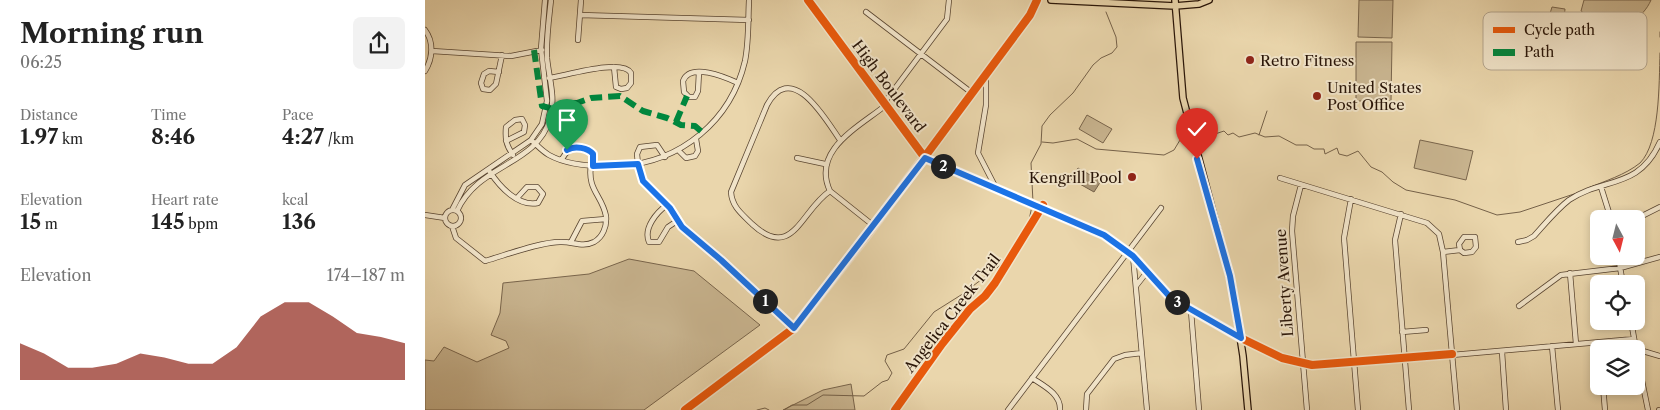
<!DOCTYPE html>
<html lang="en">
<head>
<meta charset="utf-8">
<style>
  body { margin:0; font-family:"Libre Caslon Text",serif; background:#f2f2f2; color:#222; height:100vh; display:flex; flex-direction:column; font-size:19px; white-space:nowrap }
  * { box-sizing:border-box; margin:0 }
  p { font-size:16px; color:#767676 }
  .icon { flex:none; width:28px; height:28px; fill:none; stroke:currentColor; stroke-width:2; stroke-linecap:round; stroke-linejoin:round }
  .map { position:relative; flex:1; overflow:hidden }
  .details { display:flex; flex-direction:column; background:#fff; width:425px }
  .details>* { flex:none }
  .needle { width:32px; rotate:173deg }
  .controls { position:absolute; left:1165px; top:210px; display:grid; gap:10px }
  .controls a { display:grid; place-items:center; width:55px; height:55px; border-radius:8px; background:#fff; box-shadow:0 2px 8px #0003; font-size:25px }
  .pin { position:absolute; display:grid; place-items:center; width:42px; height:42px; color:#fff; margin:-51px -21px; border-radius:50% 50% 50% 0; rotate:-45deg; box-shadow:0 0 5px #0007 }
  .pin .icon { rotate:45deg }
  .km { position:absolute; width:25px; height:25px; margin:-12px; border-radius:50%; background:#222; color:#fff; font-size:14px; line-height:25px; text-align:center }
  .round { display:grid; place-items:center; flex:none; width:52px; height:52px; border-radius:8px; background:#f2f2f2 }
  .summary { display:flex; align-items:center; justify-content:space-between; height:85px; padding:0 20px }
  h1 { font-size:28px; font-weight:700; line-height:38px }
  .figures { display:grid; grid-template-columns:repeat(3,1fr); gap:8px; height:85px; padding:5px 20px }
  .figures div { display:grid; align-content:center }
  .figures b { font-size:21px; font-weight:700 }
  .figures small { font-size:14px; font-weight:400 }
  .figures p { font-size:14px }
  .chart { height:140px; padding:10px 20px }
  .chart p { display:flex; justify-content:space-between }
  .chart svg { width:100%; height:90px; margin-top:5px; fill:#8f2418; opacity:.7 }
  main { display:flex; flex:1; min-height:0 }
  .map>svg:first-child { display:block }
</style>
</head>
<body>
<main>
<section class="details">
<div class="summary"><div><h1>Morning run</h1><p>06:25</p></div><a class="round"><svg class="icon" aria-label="share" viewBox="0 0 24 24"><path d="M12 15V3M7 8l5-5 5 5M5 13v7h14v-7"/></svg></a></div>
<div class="figures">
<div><p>Distance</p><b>1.97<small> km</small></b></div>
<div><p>Time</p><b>8:46</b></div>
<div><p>Pace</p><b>4:27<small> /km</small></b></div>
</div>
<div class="figures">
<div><p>Elevation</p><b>15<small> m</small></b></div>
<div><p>Heart rate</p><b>145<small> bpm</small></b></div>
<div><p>kcal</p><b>136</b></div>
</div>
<div class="chart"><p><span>Elevation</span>174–187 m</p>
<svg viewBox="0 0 160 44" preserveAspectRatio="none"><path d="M0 44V26L10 31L20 38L30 38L40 36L50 31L60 33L70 36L80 36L90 28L100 13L110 6L120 6L130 13L140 21L150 23L160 26V44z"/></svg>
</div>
</section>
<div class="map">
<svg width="1235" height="410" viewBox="0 0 1235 410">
  <rect width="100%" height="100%" fill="#ead6ac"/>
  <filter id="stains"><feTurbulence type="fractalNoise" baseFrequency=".004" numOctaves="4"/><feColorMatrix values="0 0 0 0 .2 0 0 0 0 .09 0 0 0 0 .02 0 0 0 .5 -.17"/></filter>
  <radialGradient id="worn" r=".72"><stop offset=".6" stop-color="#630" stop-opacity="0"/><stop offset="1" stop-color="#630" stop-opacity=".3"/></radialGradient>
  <path fill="#c9b590" stroke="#79654c" d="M934 0H968L967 38 933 37Z
    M1159 0H1226C1218 19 1197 31 1176 24 1169 22 1162 15 1156 11Z
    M1127 7 1140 9 1136 52H1122L1117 40Z
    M931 42H967L966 101H931Z
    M662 115 687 129 678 143 654 129Z
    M995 140 1048 151 1041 180 989 168Z
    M204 259 269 271 335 325 219 410H0V360L9 361 19 347 52 362 84 348 81 341 66 335 75 313 78 283 164 274Z
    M426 384 430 410H358L398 390Z"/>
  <path fill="#a89474" stroke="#756149" d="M653 168 676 181 669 192 646 179Z"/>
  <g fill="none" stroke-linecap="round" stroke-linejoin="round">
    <path stroke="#756149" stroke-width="1" d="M1235 32V37
      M776 130 784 136 799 131 803 135 808 133 814 137 830 133 840 137 854 136 871 145H882L889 149H899L900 154 912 148 914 154 922 156 933 151 946 167 957 172 968 182 981 190 1030 200 1072 215 1095 212 1155 192
      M834 135 842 111
      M617 142 628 143 652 139 671 149 739 155 749 150 758 135
      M1163 188C1180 181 1200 175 1215 163 1235 143 1234 84 1235 53
      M608 202 606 163 616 144 617 126 625 115 648 93 668 65 676 58 687 53 692 47 691 37 681 12
      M332 410 340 408 344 410
      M359 410 367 405H382L398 395 439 396 457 382 463 380 467 373 460 361 462 355 479 349 509 312 536 295 577 264 604 220 607 206"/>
    <g stroke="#594531" stroke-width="6">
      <path id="minor" d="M383 0 500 158 679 235 708 256 746 298 816 338 857 358 887 365 1027 354
        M441 12 547 93
        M155 15 324 20
        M0 30C9 42 8 58 0 71
        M153 40 156 0
        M7 51 86 56 117 50
        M74 72 64 71 59 74 56 83 58 89 65 90 71 84 77 55
        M274 72 273 91 270 97H264L259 92 258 81C265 62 300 77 313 83
        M561 74V105L553 153 572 190
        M124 78C140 76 197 58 206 73V83L202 88 196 89 191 87 189 67
        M459 103 522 19 524 0
        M106 140C112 145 117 151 124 155 144 166 173 167 195 166 256 162 306 121 320 61 324 41 323 20 324 0
        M81 141 99 132 100 125 97 119 90 120 81 127C80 139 81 145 88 155
        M253 150 261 158 270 156 273 151 271 139
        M240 157 232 145 215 147 212 154 213 164 217 178 223 187 245 208 257 227 296 260 369 328
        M372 158 400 164
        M137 159C144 146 158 142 168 154V166
        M65 172C75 187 93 207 113 203L118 194 112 187H102L92 198
        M855 178 1002 223 1014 234 1018 252 1032 410
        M876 185 868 216 867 231 882 410
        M1176 187 1186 219
        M405 191C376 210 368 262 327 224 317 214 307 207 306 192L342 105C367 59 401 120 415 140
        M926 199 919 238 933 410
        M242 205C232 212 218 228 224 242H234L243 227 252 221
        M20 218a8 8 0 1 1 16 0a8 8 0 1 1-16 0Z
        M27 210 40 185 106 140 117 124 122 101 116 49 120 0
        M32 211C54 163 111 166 125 119 131 97 124 79 122 58 121 39 124 19 126 0
        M976 214 970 240 984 410
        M0 215 20 218
        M1211 219 1235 207
        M27 226 31 238 60 261C81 255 115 242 135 242 147 241 157 248 169 242 178 237 182 226 181 216 177 195 162 190 166 165
        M449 226 405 191C386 150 434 127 461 105
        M146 242 157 221 181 219
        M1093 242 1102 240 1109 236C1120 224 1131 210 1144 200 1178 177 1214 190 1235 142
        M1018 252 1035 250 1039 253 1047 252 1051 247 1050 237H1039L1034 244 1035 250
        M708 256 722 410
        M1193 256 1198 284
        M1145 273 1151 344
        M711 286 722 272
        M1094 306 1136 275 1195 268 1235 257
        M766 311 774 410
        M1206 321 1211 349
        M977 332 1001 330
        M1127 346 1133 410
        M1211 349 1235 356
        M1211 351 1223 410
        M1077 352 1081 410
        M1027 355 1209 339
        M607 378C619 386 636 394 635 410
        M1178 386 1180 410
        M260 410 369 328 441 236 605 15 612 0
        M583 410 736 208
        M661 410 662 394 689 359 700 355 717 353
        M1234 410H1235"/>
    </g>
    <g stroke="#291508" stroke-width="8">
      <path id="major" d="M626 0 750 6 774 4 784 0
        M750 0 758 98 807 285 818 356 823 410"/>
    </g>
    <use href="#minor" stroke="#f1e4c9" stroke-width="4.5"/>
    <use href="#major" stroke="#ead6ac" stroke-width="5.5"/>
    <path stroke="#00873e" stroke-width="6" stroke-dasharray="12 6" stroke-linecap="butt" d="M109 50 117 106 129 109 137 103H152L166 98 195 96 218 111 242 118 256 125 270 126 278 133
      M251 122 262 96"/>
    <g stroke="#f1e4c9" stroke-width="11">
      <path id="cycleway" d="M383 0 500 158 679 235 708 256 746 298 816 338 857 358 887 365 1027 354
        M260 410 369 328 441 236 605 15 612 0
        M470 410 517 344 545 309 560 296 570 283 618 205"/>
    </g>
    <use href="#cycleway" stroke="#e8590c" stroke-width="8"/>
  </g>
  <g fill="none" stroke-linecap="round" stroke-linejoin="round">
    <g stroke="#fff" stroke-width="10">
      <path id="route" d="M142 150C150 145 163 148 168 154V166L213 164 218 181 245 208 257 227 296 260 369 328 500 158 679 235 708 256 746 298 816 338 805 276 772 159"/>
    </g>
    <use href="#route" stroke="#1a73e8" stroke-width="6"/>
  </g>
  <g fill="#8f2418" stroke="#f1e4c9" stroke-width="2">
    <circle cx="825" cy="60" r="5"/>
    <circle cx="892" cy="96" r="5"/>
    <circle cx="707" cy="177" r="5"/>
  </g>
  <g text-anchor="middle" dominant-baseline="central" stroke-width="4" stroke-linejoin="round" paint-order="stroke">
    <g font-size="15" fill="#291508" stroke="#f1e4c9" text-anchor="start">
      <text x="835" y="60">Retro Fitness</text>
      <text x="902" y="87">United States<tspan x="902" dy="17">Post Office</tspan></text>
      <text x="697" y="177" text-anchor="end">Kengrill Pool</text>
    </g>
    <g font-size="15" fill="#291508" stroke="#f1e4c9">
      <text transform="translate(464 86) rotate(53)">High Boulevard</text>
      <text transform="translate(859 283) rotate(-94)">Liberty Avenue</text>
      <text transform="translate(527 313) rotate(-52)">Angelica Creek Trail</text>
    </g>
  </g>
  <rect x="1058" y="12" width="164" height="58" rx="8" fill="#f1e4c9" stroke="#b5a68f" stroke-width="1"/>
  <rect x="1068" y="27" width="22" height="6" fill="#e8590c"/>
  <rect x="1068" y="49" width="22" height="7" fill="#00873e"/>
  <g font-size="14" fill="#291508">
    <text x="1099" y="35">Cycle path</text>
    <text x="1099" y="57">Path</text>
  </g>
  <rect width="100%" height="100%" filter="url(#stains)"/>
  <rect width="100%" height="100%" fill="url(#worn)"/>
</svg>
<div class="controls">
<a><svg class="needle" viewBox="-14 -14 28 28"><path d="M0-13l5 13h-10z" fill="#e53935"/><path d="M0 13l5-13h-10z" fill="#767676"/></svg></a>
<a><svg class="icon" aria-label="locate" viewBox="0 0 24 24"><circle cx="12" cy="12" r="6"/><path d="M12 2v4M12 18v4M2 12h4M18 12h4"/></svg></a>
<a><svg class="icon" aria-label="layers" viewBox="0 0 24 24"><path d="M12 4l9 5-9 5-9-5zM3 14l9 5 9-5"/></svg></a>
</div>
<div class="pin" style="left:142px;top:150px;background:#1e9e55"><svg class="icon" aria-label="arrive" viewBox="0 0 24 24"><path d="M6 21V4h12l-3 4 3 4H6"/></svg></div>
<div class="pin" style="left:772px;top:159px;background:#d93025"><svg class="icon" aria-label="check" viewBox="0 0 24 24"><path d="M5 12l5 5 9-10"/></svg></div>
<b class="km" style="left:340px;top:301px">1</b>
<b class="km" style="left:518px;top:166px">2</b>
<b class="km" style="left:752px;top:302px">3</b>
</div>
</main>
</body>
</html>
